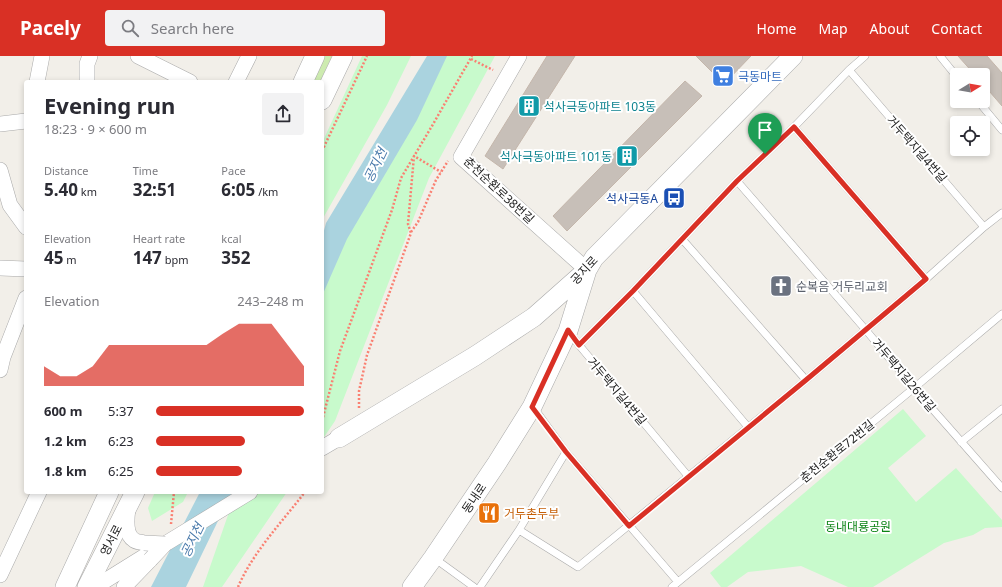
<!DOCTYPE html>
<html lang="en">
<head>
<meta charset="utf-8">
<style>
  body { margin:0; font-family:"Noto Sans","Noto Sans KR",sans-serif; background:#f2f2f3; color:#2b2b33; height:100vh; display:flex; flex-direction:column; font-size:15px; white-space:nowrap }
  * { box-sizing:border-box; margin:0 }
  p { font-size:13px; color:#7c7c81 }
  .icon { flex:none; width:22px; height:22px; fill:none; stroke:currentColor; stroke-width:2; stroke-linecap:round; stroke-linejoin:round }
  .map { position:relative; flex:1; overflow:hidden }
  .panel { position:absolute; left:24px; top:24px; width:300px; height:414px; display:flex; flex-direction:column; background:#fff; border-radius:4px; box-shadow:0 2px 6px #0003 }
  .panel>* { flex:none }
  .needle { width:26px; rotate:79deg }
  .buttons { position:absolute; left:950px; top:12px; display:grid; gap:8px }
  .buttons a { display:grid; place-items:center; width:40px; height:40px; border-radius:4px; background:#fff; box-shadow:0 2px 6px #0003; font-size:20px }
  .pin { position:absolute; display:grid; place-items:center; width:34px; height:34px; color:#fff; margin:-41px -17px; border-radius:50% 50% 50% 0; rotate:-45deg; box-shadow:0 0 4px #0007 }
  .pin .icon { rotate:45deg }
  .round { display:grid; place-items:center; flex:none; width:42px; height:42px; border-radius:4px; background:#f2f2f3 }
  .head { display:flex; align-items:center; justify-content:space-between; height:68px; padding:0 20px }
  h1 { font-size:22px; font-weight:700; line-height:30px }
  .metrics { display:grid; grid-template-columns:repeat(3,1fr); gap:6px; height:68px; padding:4px 20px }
  .metrics div { display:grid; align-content:center }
  .metrics b { font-size:17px; font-weight:700 }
  .metrics small { font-size:11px; font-weight:400 }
  .metrics p { font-size:11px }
  .chart { height:112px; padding:8px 20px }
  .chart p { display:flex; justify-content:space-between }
  .chart svg { width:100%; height:72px; margin-top:4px; fill:#d93025; opacity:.7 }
  ul { padding:0 20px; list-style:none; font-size:13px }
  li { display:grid; grid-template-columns:64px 48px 1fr; align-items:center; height:30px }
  li i { height:10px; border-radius:5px; background:#d93025 }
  header { display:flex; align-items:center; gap:24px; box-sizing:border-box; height:56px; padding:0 20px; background:#d93025; color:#fff }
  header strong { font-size:19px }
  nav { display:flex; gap:22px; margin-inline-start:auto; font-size:14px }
  .search { width:280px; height:36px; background:#f2f2f3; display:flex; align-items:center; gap:10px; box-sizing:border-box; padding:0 14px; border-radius:4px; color:#7c7c81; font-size:15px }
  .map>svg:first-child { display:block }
</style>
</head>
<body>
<header>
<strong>Pacely</strong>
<div class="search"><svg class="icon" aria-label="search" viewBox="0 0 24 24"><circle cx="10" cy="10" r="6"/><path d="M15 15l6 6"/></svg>Search here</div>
<nav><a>Home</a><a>Map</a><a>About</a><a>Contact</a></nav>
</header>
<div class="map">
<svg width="1002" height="531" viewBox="0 0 1002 531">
  <rect width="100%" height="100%" fill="#f2efe9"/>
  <path fill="#cdebb0" d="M324 0H332L320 26H311Z"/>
  <path fill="#c8facc" d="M362 0H411L387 49 322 164V87Z
    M443 0H495L429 122 335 365 322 384V218Z
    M903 353 926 380 888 412 916 446 956 412 1002 464V471L985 472 973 479 944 487 873 531H848L801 510 748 516 727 531H721L710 517Z
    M155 436H188L183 446 152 465 148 452Z
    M236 436H287L222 531H203Z"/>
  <path fill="#aad3df" d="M427 0H447L417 64 347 183 322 240V182L326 167Z
    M200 436H232L186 531H151Z"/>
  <path fill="#c7bfb8" stroke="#c4b6ab" d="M547 0H575L503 113 485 100Z
    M696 0H751L724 28Z
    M958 0H987L1002 17V50L983 28V19H975Z
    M685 25 702 40 567 175 553 160Z"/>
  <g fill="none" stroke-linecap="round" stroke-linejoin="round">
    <g stroke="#a9a9a9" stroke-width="8">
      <path id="service" d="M940 0 957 21
        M849 14 984 171
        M978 45 1002 74
        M794 71 926 223
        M737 125 865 273 914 332 1002 432
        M682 183 806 324
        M633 235 748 371
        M569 276 579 289 688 420
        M579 289 633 235 737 125 794 71 849 14 865 0
        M534 352 566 396 678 526
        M961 386 1002 353
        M519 474 578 511 806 324 926 223 984 171 1002 157
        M434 502 474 531
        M480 531 519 474 566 396
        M672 531 914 332 1002 258"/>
    </g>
    <g stroke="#a9a9a9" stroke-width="16">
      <path id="minor" d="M138 0 190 26
        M519 0 461 101 587 214
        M37 26 42 0
        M87 26V8L90 0
        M236 26 249 0
        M0 68 26 65
        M0 114 10 149 26 171
        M0 212 26 213
        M0 314 3 301 26 242
        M322 392 339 382
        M128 452C127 461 124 478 134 484 136 486 141 486 144 487
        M165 488 250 436
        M0 519 39 436
        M95 531 148 498
        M124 531 150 504"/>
    </g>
    <g stroke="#a9a9a9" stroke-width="20">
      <path id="tertiary" d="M303 26 315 0
        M322 44 343 0
        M339 382 475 300 534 261 587 214 594 202 793 0
        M65 531 109 436
        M87 531 135 436
        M412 531 433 502 497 407 532 351 568 275 587 214"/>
    </g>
    <path stroke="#fa8072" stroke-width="2.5" stroke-dasharray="2 2" stroke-linecap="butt" d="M471 3 493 14
      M322 95 367 0
      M411 176 418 166 436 124 448 105
      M359 352V335L367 299 411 177 408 168 414 100 441 116
      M322 365 340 295 392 154 401 122 432 70 472 0
      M171 468 174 436
      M238 531C253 496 282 466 305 436"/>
    <use href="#service" stroke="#fff" stroke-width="7"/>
    <use href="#minor" stroke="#fff" stroke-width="15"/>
    <use href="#tertiary" stroke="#fff" stroke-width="19"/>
    <g stroke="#a9a9a9" stroke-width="16" stroke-linecap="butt">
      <path id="minor-bridge" d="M144 487 165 488
        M150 504 165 488"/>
    </g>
    <use href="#minor-bridge" stroke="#fff" stroke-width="15"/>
  </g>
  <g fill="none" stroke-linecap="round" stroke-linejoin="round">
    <g stroke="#fff" stroke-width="8">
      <path id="route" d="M794 71 926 223 806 324 629 470 566 396 532 351 568 274 579 289 633 235 737 125Z"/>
    </g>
    <use href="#route" stroke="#d93025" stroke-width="5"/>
  </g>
  <defs>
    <g id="supermarket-square" transform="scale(1.15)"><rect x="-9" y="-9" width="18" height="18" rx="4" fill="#3f7fe0" stroke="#fff"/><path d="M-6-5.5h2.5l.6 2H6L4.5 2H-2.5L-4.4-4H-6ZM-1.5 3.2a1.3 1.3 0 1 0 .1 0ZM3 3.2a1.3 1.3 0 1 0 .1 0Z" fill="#fff"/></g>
    <g id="building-square" transform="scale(1.15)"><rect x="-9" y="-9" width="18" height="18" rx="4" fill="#0f9aa8" stroke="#fff"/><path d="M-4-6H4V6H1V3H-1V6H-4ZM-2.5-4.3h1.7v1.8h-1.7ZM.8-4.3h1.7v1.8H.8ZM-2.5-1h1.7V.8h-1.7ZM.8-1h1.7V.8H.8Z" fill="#fff"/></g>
    <g id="bus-square" transform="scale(1.15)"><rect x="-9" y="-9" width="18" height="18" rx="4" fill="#1a4fb4" stroke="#fff"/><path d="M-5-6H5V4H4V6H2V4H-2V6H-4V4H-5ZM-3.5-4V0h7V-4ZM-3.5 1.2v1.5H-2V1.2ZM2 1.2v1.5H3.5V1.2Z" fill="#fff"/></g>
    <g id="church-square" transform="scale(1.15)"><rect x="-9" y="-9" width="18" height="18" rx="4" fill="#6b7280" stroke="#fff"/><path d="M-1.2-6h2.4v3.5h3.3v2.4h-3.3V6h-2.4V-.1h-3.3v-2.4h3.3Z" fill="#fff"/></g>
    <g id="restaurant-square" transform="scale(1.15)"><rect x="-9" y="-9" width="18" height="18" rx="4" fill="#e8710a" stroke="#fff"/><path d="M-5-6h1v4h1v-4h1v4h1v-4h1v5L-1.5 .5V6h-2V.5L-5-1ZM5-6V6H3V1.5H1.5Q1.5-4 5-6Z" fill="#fff"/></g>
  </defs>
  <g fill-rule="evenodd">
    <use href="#supermarket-square" x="723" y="20"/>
    <use href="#building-square" x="529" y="50"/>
    <use href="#building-square" x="627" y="100"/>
    <use href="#bus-square" x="674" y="142"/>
    <use href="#church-square" x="781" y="230"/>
    <use href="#restaurant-square" x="489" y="457"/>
  </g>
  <g text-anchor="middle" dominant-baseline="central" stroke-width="4" stroke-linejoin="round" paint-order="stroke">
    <g font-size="12" fill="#366cbe" stroke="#fff" text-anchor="start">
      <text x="738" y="20">극동마트</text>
    </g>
    <g font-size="12" fill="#0d838f" stroke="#fff" text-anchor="start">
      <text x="544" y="50">석사극동아파트 103동</text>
      <text x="612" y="100" text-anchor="end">석사극동아파트 101동</text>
    </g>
    <g font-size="12" fill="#222" stroke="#fff">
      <text transform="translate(917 93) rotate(49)">거두택지길4번길</text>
      <text transform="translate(499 134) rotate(43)">춘천순환로38번길</text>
      <text transform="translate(584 214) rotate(-47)">공지로</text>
      <text transform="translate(904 319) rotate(50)">거두택지길26번길</text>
      <text transform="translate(617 335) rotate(50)">거두택지길4번길</text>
      <text transform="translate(837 395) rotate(-39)">춘천순환로72번길</text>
      <text transform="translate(474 442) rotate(-56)">동내로</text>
      <text transform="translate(111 484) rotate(-63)">영서로</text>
    </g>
    <g font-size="12" fill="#164399" stroke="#fff" text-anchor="end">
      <text x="658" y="142">석사극동A</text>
    </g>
    <g font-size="12" fill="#5b616d" stroke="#fff" text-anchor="start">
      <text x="796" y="230">순복음 거두리교회</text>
    </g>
    <g font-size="12" fill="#c56008" stroke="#fff" text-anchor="start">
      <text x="504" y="457">거두촌두부</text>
    </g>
    <g font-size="12" fill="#0c8416" stroke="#fff">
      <text x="858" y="470">동내대룡공원</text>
    </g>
    <g font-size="13" font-style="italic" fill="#4a7aab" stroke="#fff">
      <text transform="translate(375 109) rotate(-64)">공지천</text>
      <text transform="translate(192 484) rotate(-64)">공지천</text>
    </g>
  </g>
</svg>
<div class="buttons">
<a><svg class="needle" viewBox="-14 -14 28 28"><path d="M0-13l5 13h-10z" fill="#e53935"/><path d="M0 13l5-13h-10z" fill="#7c7c81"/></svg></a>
<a><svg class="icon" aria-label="locate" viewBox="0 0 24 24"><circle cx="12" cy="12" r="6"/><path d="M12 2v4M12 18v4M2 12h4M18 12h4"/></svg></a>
</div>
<div class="pin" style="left:765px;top:98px;background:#1e9e55"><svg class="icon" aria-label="arrive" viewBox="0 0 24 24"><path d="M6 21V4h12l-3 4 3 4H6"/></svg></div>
<section class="panel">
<div class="head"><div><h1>Evening run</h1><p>18:23 · 9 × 600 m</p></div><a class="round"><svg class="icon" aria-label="share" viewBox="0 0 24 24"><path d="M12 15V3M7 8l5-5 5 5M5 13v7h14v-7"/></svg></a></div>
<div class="metrics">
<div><p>Distance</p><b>5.40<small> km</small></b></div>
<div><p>Time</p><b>32:51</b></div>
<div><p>Pace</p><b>6:05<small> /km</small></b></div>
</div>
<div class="metrics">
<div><p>Elevation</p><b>45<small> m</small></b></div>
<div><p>Heart rate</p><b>147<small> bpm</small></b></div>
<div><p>kcal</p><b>352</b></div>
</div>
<div class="chart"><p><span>Elevation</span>243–248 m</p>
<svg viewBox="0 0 160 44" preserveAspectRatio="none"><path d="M0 44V32L10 38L20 38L30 32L40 19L50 19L60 19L70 19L80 19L90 19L100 19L110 12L120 6L130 6L140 6L150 19L160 32V44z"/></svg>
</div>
<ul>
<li><b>600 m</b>5:37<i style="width:100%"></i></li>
<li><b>1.2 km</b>6:23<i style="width:60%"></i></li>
<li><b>1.8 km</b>6:25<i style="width:58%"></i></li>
</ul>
</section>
</div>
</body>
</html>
